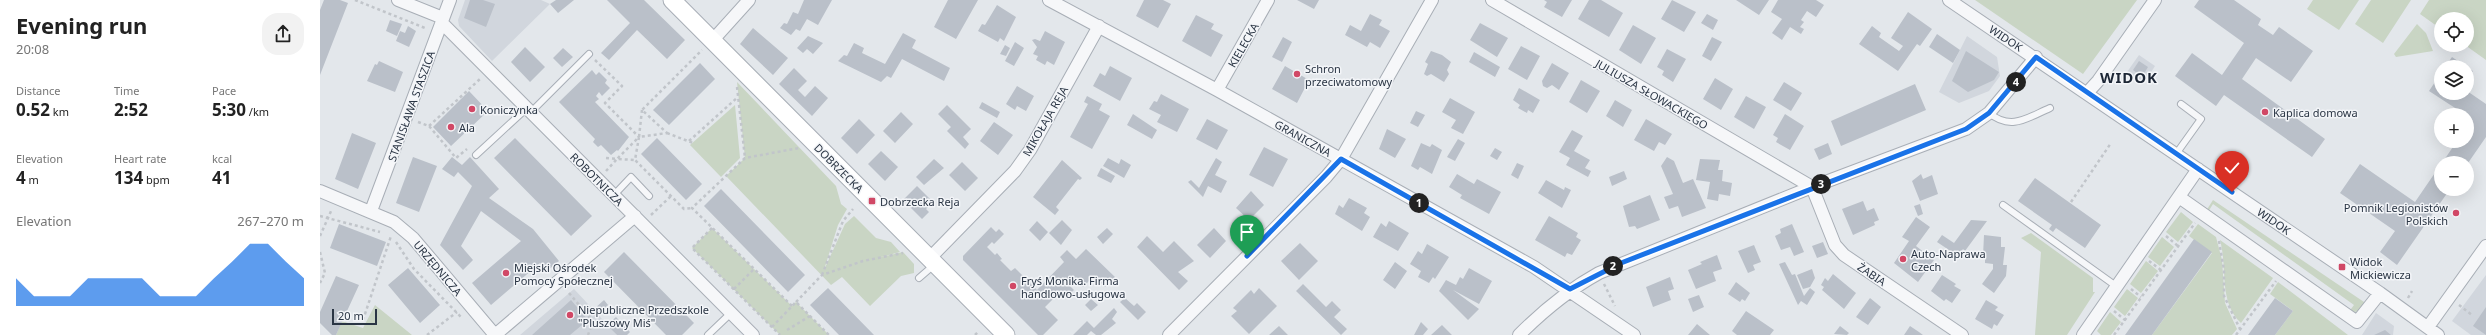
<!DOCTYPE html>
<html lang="en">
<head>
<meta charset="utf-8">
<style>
  body { margin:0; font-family:"Noto Sans",sans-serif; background:#f2f2f2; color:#222; height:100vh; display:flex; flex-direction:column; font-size:15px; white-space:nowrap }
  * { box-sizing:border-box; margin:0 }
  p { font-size:13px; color:#767676 }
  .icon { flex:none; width:22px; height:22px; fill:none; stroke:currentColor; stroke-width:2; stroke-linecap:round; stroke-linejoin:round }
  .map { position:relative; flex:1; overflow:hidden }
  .panel { display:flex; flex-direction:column; background:#fff; width:320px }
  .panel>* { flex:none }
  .buttons { position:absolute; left:2114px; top:12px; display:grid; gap:8px }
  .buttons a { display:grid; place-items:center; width:40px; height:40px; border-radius:50%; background:#fff; box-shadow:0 4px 16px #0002; font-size:20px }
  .scale { position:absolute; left:12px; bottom:10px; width:45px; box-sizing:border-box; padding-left:4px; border:2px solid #2a3544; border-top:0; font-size:11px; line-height:14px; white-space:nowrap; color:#2a3544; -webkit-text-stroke:3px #f3f5f8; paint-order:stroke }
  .pin { position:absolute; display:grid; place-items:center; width:34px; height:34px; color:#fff; margin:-41px -17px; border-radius:50% 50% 50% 0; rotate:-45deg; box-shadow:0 0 4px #0007 }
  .pin .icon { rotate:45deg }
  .km { position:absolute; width:20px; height:20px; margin:-10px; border-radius:50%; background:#222; color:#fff; font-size:11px; line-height:20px; text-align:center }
  .round { display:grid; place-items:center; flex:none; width:42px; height:42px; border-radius:16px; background:#f2f2f2 }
  .overview { display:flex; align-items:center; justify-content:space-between; height:68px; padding:0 16px }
  h1 { font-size:22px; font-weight:700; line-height:30px }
  .figures { display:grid; grid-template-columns:repeat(3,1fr); gap:6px; height:68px; padding:4px 16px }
  .figures div { display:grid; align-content:center }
  .figures b { font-size:17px; font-weight:700 }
  .figures small { font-size:11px; font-weight:400 }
  .figures p { font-size:11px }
  .chart { height:112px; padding:8px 16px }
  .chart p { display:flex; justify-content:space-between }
  .chart svg { width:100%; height:72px; margin-top:4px; fill:#1a73e8; opacity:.7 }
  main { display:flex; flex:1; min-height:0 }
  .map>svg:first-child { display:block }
</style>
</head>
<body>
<main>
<section class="panel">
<div class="overview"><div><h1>Evening run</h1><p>20:08</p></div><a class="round"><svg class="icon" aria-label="share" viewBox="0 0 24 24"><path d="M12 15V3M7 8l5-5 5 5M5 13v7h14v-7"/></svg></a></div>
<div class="figures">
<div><p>Distance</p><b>0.52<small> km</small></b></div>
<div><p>Time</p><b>2:52</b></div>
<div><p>Pace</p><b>5:30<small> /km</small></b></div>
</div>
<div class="figures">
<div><p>Elevation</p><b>4<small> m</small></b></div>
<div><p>Heart rate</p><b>134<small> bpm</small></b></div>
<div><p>kcal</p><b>41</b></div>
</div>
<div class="chart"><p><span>Elevation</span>267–270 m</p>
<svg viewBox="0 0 160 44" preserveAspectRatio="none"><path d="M0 44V27L10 38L20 38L30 38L40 27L50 27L60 27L70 27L80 38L90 38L100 38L110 27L120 17L130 6L140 6L150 17L160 27V44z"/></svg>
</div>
</section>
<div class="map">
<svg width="2166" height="335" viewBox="0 0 2166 335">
  <rect width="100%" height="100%" fill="#e3e7eb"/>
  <path fill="#d1d6dd" d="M145 0H221L230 4 172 61 139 26 138 20Z
    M1647 36 1677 57 1680 76 1669 91 1639 103 1619 92Z
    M1819 55 1835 66 1824 83 1807 72Z
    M2166 275V335H2151L2132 321Z
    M254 289 297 335H200Z
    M2056 313 2074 326 2073 335H2042Z"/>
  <path fill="#c9d5c4" d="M1655 0H1817L1763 74Z
    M1993 0H2039L2019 30 1987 9Z
    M2051 0H2091L2063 43 2035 24Z
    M2109 0H2166V60L2145 45H2147V19H2121V29L2100 14Z
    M2097 24 2106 33 2113 51 2076 57 2074 54Z
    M417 82 516 186 521 204 527 209 518 225 504 270 525 224 534 216 556 238 571 242 580 252 557 258 583 252 594 264V273L581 276 550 306 522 277 511 285 406 176 425 158Z
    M415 105 420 158 401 177 370 145Z
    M1893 200 2047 304 2041 311 2028 313 2034 305 1893 204 1888 212 1886 211Z
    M1861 212 1873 222 1858 242 1846 232Z
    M1878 224 1896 237 1902 260 1905 303 1917 329 1912 335H1832L1892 253 1869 236Z
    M392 228 472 306 476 302 509 335H460L372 248Z
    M1711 233 1773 278V292H1775L1747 335H1715L1721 252 1701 238Z
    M1842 237 1854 247 1840 266 1828 257Z
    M1900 240 1953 278 1921 323C1898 301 1908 269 1900 240Z
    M1826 261 1838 271 1821 293 1810 284Z
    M1958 282 2028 335H1955L1973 311 1950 294Z
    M1807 289 1818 298 1805 316 1794 307Z
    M55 305 92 335H16L22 321 43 328Z
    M1790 312 1801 322 1791 335H1781L1777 331Z"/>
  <path fill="#bac0c9" d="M4 0H20L28 3 0 75V10Z
    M150 0H163L175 4 166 27 144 18Z
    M236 0H254L238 13 230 4Z
    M287 0H324L365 40 347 59 317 30 289 60 281 53 310 23Z
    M484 0H512L498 25 487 19 480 31 476 29 471 35 460 28 464 23 467 24 473 12 478 14Z
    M628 0H658L636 39 614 27Z
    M824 0H843L851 4 838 28 816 16Z
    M977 0H999L994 9Z
    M1224 0H1252L1242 17 1224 7 1227 2Z
    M1269 0H1281L1303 13 1289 37 1258 19Z
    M1352 0 1376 12 1364 32 1341 19Z
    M1416 0H1449L1439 15Z
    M1458 0H1496L1504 5 1496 17 1487 11 1481 20 1484 22 1480 27 1484 29 1481 34 1470 27 1462 40 1452 33 1462 19 1451 12Z
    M1879 0H1914L1941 19 1938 25 1953 35 1959 27 1993 51 1971 82 1936 58 1922 79 2005 139 1992 157 1904 95 1896 106 1855 76 1872 53 1902 75 1924 43 1874 7Z
    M677 5 696 17 684 41 680 38 678 42 658 31 662 24 665 25Z
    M1588 12 1612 29 1600 46 1597 44 1578 71 1539 44 1552 26 1561 33 1559 37 1579 51 1583 46 1571 38Z
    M1050 14 1062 20 1059 25 1070 31 1060 48 1050 42 1047 47 1025 35 1030 25 1041 31Z
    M1387 14 1398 20 1393 30 1381 23Z
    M876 15 894 24 891 29 903 35 891 57 862 41Z
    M70 20 82 24 77 36 66 31Z
    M1160 23 1188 38 1177 57 1150 40Z
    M1313 25 1336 38 1321 64 1299 50Z
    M88 26 96 31 89 47 76 41 80 31 85 33Z
    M433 28 468 58 453 75 420 44Z
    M725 31 745 42 734 65 727 61 725 65 716 60 718 56 713 54 717 47 712 40 715 39 720 41Z
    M583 33 596 40 592 48 630 68 624 81 582 59 571 78 567 76 561 82 518 61 524 55 527 56 534 43 544 48 542 53 565 64Z
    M1617 34 1640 50 1633 63 1609 47Z
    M488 36 503 43 493 54 487 49 483 53 477 48Z
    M963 37 972 42 962 62 952 57Z
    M1392 37 1402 42 1391 61 1382 56Z
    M695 42 704 48 694 66 685 61Z
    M685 45 690 48 686 56 680 54Z
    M1201 46 1220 56 1207 80 1188 69Z
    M205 47 225 67 210 82 191 62Z
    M243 48 253 57 242 67 233 58Z
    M1347 49 1366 59 1353 82 1342 75 1344 71 1337 67Z
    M1111 51 1122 55 1131 62 1127 70 1129 74 1124 82 1111 74 1107 76 1104 74 1108 64 1105 62Z
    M1646 51 1679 72 1674 80 1648 92 1632 81Z
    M1154 52 1180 67 1175 77 1149 62Z
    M2132 57 2153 71 2147 80V67H2125Z
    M59 61 83 72 75 92 47 81 55 64 57 65Z
    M1819 61 1828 67 1822 77 1813 70Z
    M380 63 395 79 349 125 333 110Z
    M1232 63 1249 73 1239 90 1232 85 1227 88 1223 86 1222 81Z
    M790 66 812 78 800 101 773 86 780 73 785 76Z
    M965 66 989 80 977 103 952 89Z
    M474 68 487 81 478 90 485 97 495 86 508 98 492 116 459 84Z
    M272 70 276 75 279 72 287 80 285 83 290 88 282 96 279 92 276 96 279 99 275 102 309 137 298 151 297 150 291 155 281 145 278 147 273 142 275 139 239 102Z
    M2121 73V93H2147V91L2166 104V137L2148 163H2122L2137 141H2147V127L2152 119 2109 91Z
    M1395 78 1413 89 1401 110 1383 99Z
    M1261 80 1280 91 1267 113 1249 102Z
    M1464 82 1482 93 1471 111 1453 100Z
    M1595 84 1606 110 1521 146 1511 121Z
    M697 86 714 96 706 111 697 106 695 110 686 104Z
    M1199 88 1220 100 1213 113 1208 110 1207 113 1198 108 1200 105 1193 100Z
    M149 91 168 111 131 146 113 127Z
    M841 94 869 109 857 132 837 122 841 115 829 109 834 101 837 102Z
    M767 96 782 104 779 110 790 116 772 149 750 137 768 104 764 102Z
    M1426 96 1446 107 1434 129 1414 117Z
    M1130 98 1155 112 1143 134 1131 128 1136 120 1122 112Z
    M1295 100 1312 110 1303 127 1286 116Z
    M662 102 680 112 677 118 659 108Z
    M627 105 651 129 643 137 649 144 645 149 627 131 631 127 618 114Z
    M1096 111 1105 115 1098 127 1090 123Z
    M581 112 593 124 575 143 563 131Z
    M813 114 837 130 832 139 807 125Z
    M1465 114 1484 126 1470 150 1456 142 1458 138 1453 135Z
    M539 119 555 135 537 154 521 138Z
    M887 119 908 130 897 150 876 139Z
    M1326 119 1352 134 1345 145 1339 142 1334 151 1314 140Z
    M674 122 693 135 678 155 660 141Z
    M1067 129 1086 139 1075 158 1059 149Z
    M1252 130 1263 136 1254 151 1270 160 1265 168 1271 171 1268 177 1246 165 1250 158 1239 152Z
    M32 133 56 143 38 189 15 179Z
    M195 138 272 216 251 236 174 158Z
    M337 138 382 184 366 200 321 154Z
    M1138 139 1145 143 1135 161 1127 157Z
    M1101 143 1110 147 1112 144 1122 150 1112 174 1100 167 1098 170 1091 166Z
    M1508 143 1512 154 1499 160 1494 149Z
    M944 147 968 159 953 187 929 175Z
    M1175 148 1182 152 1177 160 1170 156Z
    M561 151 578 167 565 181 548 164Z
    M93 157 117 166 99 212 76 203Z
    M132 157 142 165 150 157 179 189 169 198 213 229 239 261 227 271 220 263 171 305 152 283 201 241 161 211 141 246 153 260 143 270 120 245 152 186 138 172 134 177 122 169Z
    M1347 157 1354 161 1363 183 1373 179 1386 208 1362 217 1358 206 1349 209 1344 197 1353 194 1341 166Z
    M788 158 799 164 801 159 811 165 804 178 783 166Z
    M896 158 902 162 895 175 907 181 901 193 888 186 883 197 868 182 871 180 879 188Z
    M614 159 624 168 604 185 596 177Z
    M1380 159 1400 160 1398 170H1403L1402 181 1412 183 1410 196 1399 194 1398 201 1387 199 1390 182 1376 180Z
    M742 160 762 178 760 180 758 179 736 207 739 210 735 215 713 197Z
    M642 162 658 178 645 191 629 175Z
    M1197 163 1204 166 1198 179 1191 175Z
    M2040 164 2095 202 2121 164V189H2130L2077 265 2060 252 2075 231 2020 193Z
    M781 168 795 176 791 183 777 176Z
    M1304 171 1307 179 1292 186 1289 177Z
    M1137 174 1154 184 1157 179 1181 192 1169 214 1140 198 1142 195 1129 187Z
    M1601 174 1603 179 1612 175 1618 194 1600 201 1592 181Z
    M1715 178 1781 225 1765 248 1736 228 1733 232 1729 229 1732 225 1698 201Z
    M1226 180 1244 190 1245 187 1251 190 1242 208 1218 193Z
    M597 186 613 202 606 209 609 212 602 219 583 200Z
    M401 189 485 275 468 292 384 206Z
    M931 191 944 205 929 220 916 208Z
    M1330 195 1340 220 1317 229 1315 226 1309 227 1303 206Z
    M1029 198 1047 208 1044 213 1050 217 1042 231 1015 214 1019 205 1023 208Z
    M1543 201 1547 211 1554 208 1559 220 1554 222 1555 225 1533 235 1522 209Z
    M1600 204 1603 214 1598 216 1594 206Z
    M1229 216 1258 233 1256 237 1261 240 1252 255 1247 253 1245 257 1215 240Z
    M1596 217 1610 227 1596 246 1614 260 1598 282 1574 263 1589 241 1582 237Z
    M742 220 752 230 741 245 729 233Z
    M1651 220 1667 221 1645 251 1643 249 1638 256 1617 242 1622 235 1634 243Z
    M717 221 728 232 720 241 709 230Z
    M1069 221 1089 233 1078 251 1053 237 1061 223 1066 227Z
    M19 224 66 242 57 266 10 248Z
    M1472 224 1484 252 1474 256 1470 247 1461 250 1455 236 1461 233 1460 229Z
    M671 227 676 232 679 229 684 234 674 244 672 242 667 247 675 255 677 253 682 259 680 260 691 271 695 268 717 290 744 262 740 257 747 250 756 259 766 249 795 277 785 287 774 276 763 287 754 278 748 284 754 290 745 298 740 292 725 307 738 320 723 335H718L643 260V256Z
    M787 228 793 234 783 244 777 237Z
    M894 228 906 241 890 258 877 245Z
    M1664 235 1681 237V247H1685L1683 265H1687L1686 276 1674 293 1662 284 1673 269V264L1665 263V257L1663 256Z
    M827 236 843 252 854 241 874 261 858 272 868 281 859 290 817 247Z
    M1874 239 1892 252 1832 335H1805Z
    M1503 242 1508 254 1497 258 1492 246Z
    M980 243 998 261 979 280 961 261Z
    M1107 244 1129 257 1115 279 1113 277 1109 283 1098 277 1101 271 1090 264 1098 251 1102 254Z
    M1434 245 1441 262 1433 265 1435 270 1428 273 1418 251Z
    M304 252 374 323 362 335H346L284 272Z
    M1397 255 1402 269 1393 272 1396 281 1376 289 1368 270 1382 264 1380 262Z
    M1075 262 1087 271 1075 289 1063 280Z
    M1465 262 1472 275 1475 274 1484 296 1490 288 1495 292 1487 305 1481 301 1478 305 1459 264Z
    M88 268 120 305 100 323 68 285Z
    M1149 268 1172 281 1159 304 1133 290 1159 309 1148 320 1119 291 1126 280 1136 285 1140 277 1143 279Z
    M1492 269 1495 278 1490 287 1483 289 1477 275Z
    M1513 274 1536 293 1524 309 1502 290 1504 287 1501 285 1505 278 1508 281Z
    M1622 275 1636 284 1634 286 1641 290 1632 303 1626 299 1624 301 1611 291Z
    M16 276 39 285 16 335H12L0 323V312Z
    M1350 277 1354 289 1348 291 1351 300 1333 307 1326 287Z
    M1416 282 1430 293 1425 301 1422 299 1420 302 1408 294Z
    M983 284 1006 307 1012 301 1021 310 1014 317 1027 329 1021 335 976 291Z
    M508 288 554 335H519L490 305Z
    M939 288 957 306 929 334 911 316 917 311 913 308 931 290 934 294Z
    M1379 295 1384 307 1373 312 1368 299Z
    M805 298 814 306 817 303 826 312 818 320 800 302Z
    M1550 298 1561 307 1548 325 1536 317Z
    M1955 298 1973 311 1955 335H1928Z
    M771 299 778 305 771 311 765 305Z
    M251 300 268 320 250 335H212Z
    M284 300 288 305 278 315 273 310Z
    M1666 300 1678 307 1675 310 1684 315 1677 326 1674 324 1672 329 1655 319Z
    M2166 307V335L2153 326Z
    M794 308 797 312 792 319 796 323 781 335H776L771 331 767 335H753L767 321 774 328Z
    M1426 311 1454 330 1450 335H1417L1412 331Z
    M296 317 310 332 307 335H297L287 325Z
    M1101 322 1108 329 1103 335H1094Z
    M1377 324 1390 335H1368Z
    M1122 325 1132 335H1111Z
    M959 326 968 335H949Z
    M1520 326 1529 333 1527 335 1514 334Z
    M1590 326 1599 332 1603 335H1584Z
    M2065 330 2071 335H2054Z"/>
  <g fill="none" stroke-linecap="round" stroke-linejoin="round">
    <g stroke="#a8aeb6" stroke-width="8">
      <path id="lane" d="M211 112 269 54
        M1669 113C1691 131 1707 118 1730 108
        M1856 154 1881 119 1861 104
        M156 155 207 108
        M294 195 311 177 329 196
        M1683 205 1796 286
        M599 278 614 265
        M388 335 411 313"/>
    </g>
    <g stroke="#a8aeb6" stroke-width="14">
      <path id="street" d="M78 0 123 18
        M729 0 897 90 1214 267 1314 335
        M1172 0 1492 187 1515 245 1524 255 1642 335
        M1629 0 2060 293 2118 335
        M122 23 433 335
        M392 41 429 0
        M897 90 948 0
        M1767 93 1778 81 1835 0
        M0 191 74 222 93 238 175 335 315 216
        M1859 197 2037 322 2060 293
        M51 211 130 0
        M609 259 695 171 710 150 779 26
        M2108 327 2166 246
        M849 335 1006 177 1021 159 1112 0
        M1199 335C1224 310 1248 290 1279 273L1492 187 1646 129 1669 113 1716 57
        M1763 335 1878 169"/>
    </g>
    <g stroke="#a8aeb6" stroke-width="19">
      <path id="secondary" d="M352 0 686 335"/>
    </g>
    <path stroke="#c1c5ca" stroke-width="2.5" stroke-dasharray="3 3" stroke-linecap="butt" d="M35 0 105 28
      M275 60 302 86 285 103 319 137
      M417 87 425 158
      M322 110 319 137 347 133 322 110 382 50
      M98 122 109 126 136 158 147 149
      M109 126 160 79
      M347 133 373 143
      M319 137 315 160 364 209 372 208
      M369 141 418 97
      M286 158 297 159 319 137
      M286 171 297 159 315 160
      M1751 202 1791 143
      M331 215 351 196
      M0 216 60 232
      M392 228 372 248 460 335
      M0 236 12 209
      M1846 236 1858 246
      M1899 241 1904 270V296L1920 329
      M76 242 94 269 141 317
      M0 252 5 273 0 283
      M1829 261 1841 270
      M502 275 523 221 533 209
      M1284 284 1295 306
      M414 289 434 269
      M1811 289 1821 297
      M249 293 271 319 272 324 268 335
      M2088 298 2092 291
      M476 302 502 275 543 261 583 253
      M2139 305 2152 315
      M472 306 372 208 425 158 479 148
      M1794 311 1805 320
      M43 320 71 236
      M452 327 476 302 509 335
      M467 330 490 316
      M107 335 137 312
      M655 335 658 332
      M1794 335 1875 223
      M1916 335 1956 281"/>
    <use href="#lane" stroke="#f6f7f9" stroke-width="6"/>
    <use href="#street" stroke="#f6f7f9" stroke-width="12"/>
    <use href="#secondary" stroke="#fff" stroke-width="17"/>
  </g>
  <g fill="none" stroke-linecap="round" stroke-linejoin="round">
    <g stroke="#fff" stroke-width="8">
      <path id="route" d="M927 256 1021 159 1250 289 1301 263 1646 129 1669 113 1716 57 1912 192"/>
    </g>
    <use href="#route" stroke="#1a73e8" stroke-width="5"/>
  </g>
  <g fill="#d14866" stroke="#f3f5f8" stroke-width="1.5">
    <circle cx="977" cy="74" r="4"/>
    <circle cx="152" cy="109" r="4"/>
    <circle cx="1945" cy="112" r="4"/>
    <circle cx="131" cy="127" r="4"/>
    <rect x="548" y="197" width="8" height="8" rx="2"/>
    <circle cx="2136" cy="213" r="4"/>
    <circle cx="1583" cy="259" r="4"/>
    <rect x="2018" y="263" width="8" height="8" rx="2"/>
    <circle cx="186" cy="273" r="4"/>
    <circle cx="693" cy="286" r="4"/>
    <circle cx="250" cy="315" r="4"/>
  </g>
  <g text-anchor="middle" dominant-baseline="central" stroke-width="3" stroke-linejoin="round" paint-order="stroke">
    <g font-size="11" fill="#2a3544" stroke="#f3f5f8">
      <text transform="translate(1686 38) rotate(33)">WIDOK</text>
      <text transform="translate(923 45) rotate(-60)">KIELECKA</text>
      <text transform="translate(1332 94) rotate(30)">JULIUSZA SŁOWACKIEGO</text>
      <text transform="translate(91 106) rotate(-70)">STANISŁAWA STASZICA</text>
      <text transform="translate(725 121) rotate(-60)">MIKOŁAJA REJA</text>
      <text transform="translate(983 138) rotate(29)">GRANICZNA</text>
      <text transform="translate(519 168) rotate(45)">DOBRZECKA</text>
      <text transform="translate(277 179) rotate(45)">ROBOTNICZA</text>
      <text transform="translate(1954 221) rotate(34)">WIDOK</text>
      <text transform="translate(118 268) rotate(50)">URZĘDNICZA</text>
      <text transform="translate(1552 274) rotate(34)">ŻABIA</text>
    </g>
    <g font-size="11" fill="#2a3544" stroke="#f3f5f8" text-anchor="start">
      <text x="985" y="68">Schron<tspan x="985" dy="13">przeciwatomowy</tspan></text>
      <text x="160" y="109">Koniczynka</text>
      <text x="1953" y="112">Kaplica domowa</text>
      <text x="139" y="127">Ala</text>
      <text x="560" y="201">Dobrzecka Reja</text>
      <text x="2128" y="207" text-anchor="end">Pomnik Legionistów<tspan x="2128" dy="13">Polskich</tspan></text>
      <text x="1591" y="253">Auto-Naprawa<tspan x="1591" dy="13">Czech</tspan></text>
      <text x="2030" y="261">Widok<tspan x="2030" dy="13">Mickiewicza</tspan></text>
      <text x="194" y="267">Miejski Ośrodek<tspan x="194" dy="13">Pomocy Społecznej</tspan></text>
      <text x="701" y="280">Fryś Monika. Firma<tspan x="701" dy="13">handlowo-usługowa</tspan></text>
      <text x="258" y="309">Niepubliczne Przedszkole<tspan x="258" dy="13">"Pluszowy Miś"</tspan></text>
    </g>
    <g font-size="15" font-weight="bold" letter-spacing="1" fill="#1c2635" stroke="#f3f5f8">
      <text x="1809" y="77">WIDOK</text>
    </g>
  </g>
</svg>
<div class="buttons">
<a><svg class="icon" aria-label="locate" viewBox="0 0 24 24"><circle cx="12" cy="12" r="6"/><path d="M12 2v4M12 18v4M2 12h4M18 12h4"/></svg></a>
<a><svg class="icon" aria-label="layers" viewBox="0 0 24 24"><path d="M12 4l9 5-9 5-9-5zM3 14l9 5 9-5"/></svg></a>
<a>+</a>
<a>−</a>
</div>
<div class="scale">20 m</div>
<div class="pin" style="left:927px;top:256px;background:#1e9e55"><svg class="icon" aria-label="arrive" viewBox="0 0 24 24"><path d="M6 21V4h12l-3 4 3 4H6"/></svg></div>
<div class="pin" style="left:1912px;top:192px;background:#d93025"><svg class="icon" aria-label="check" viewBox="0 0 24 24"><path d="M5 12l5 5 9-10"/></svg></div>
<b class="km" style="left:1099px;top:203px">1</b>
<b class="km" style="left:1293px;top:266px">2</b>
<b class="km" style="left:1501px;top:184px">3</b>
<b class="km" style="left:1696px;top:82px">4</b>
</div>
</main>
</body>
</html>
